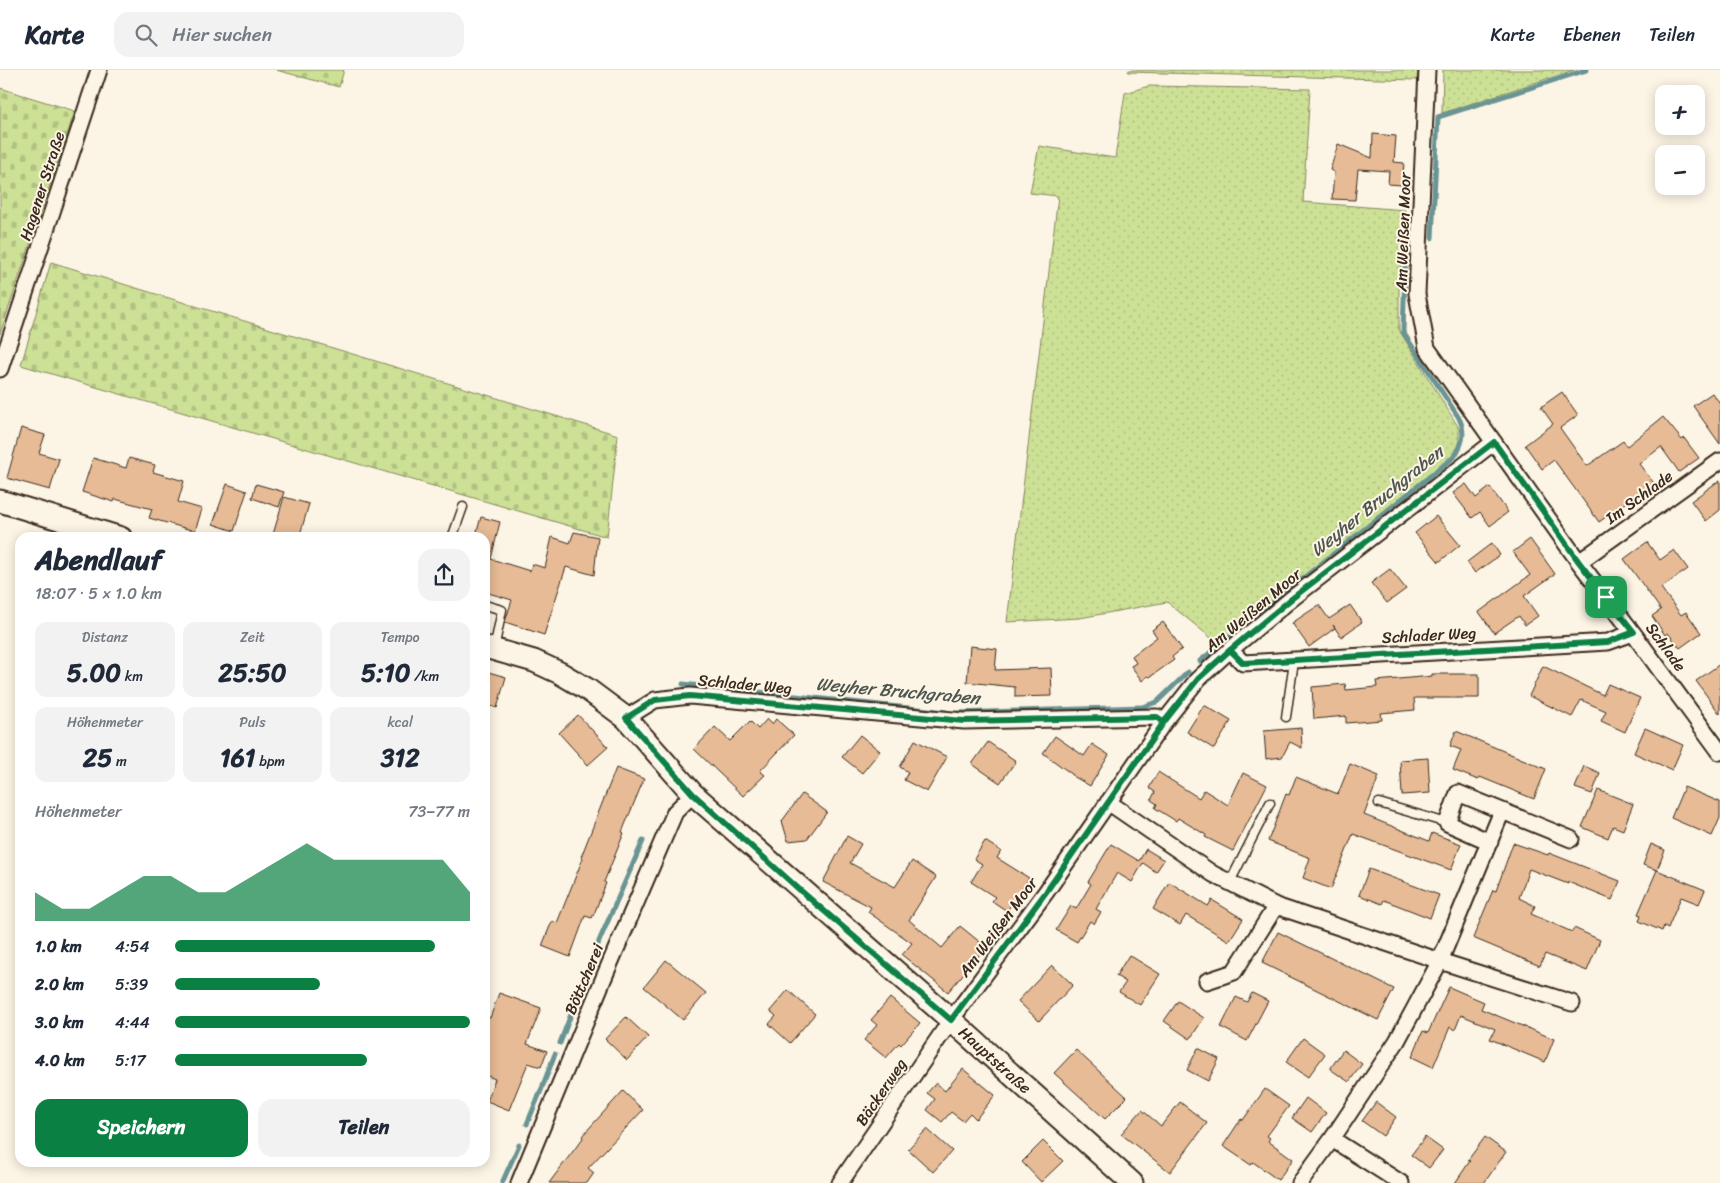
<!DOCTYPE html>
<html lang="de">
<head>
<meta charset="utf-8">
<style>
  body { margin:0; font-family:Sriracha,sans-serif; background:#f2f2f3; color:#1f2937; height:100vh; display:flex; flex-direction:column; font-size:19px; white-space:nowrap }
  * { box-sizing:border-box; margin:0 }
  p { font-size:16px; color:#747a83 }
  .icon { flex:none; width:28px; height:28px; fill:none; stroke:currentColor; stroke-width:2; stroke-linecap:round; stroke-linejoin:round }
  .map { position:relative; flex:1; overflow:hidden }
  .panel { position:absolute; left:15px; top:462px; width:475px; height:635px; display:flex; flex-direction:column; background:#fff; border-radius:15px; box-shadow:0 2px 12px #0003 }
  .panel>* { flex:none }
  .controls { position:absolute; left:1655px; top:15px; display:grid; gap:10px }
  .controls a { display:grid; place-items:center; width:50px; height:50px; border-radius:10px; background:#fff; box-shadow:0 2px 12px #0003; font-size:25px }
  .pin { position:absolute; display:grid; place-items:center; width:42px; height:42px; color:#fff; margin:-21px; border-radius:10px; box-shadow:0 2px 8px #0006 }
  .round { display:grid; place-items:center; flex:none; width:52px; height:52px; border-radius:15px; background:#f2f2f3 }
  .headline { display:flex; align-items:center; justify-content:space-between; height:85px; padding:0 20px }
  h1 { font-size:28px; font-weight:800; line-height:38px }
  .metrics { display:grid; grid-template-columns:repeat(3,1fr); gap:8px; height:85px; padding:5px 20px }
  .metrics div { display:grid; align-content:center; border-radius:12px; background:#f2f2f3; text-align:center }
  .metrics b { font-size:25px; font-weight:800 }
  .metrics small { font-size:14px; font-weight:400 }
  .metrics p { font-size:14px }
  .chart { height:140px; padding:10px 20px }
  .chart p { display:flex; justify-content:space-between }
  .chart svg { width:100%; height:90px; margin-top:5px; fill:#0b8043; opacity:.7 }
  .button { display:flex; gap:10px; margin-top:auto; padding:10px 20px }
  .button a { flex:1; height:58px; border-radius:15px; background:#0b8043; color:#fff; font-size:20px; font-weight:800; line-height:58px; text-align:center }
  .button a+a { background:#f2f2f3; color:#1f2937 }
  ul { padding:0 20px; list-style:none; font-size:16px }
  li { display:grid; grid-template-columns:80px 60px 1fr; align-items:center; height:38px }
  li i { height:12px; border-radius:6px; background:#0b8043 }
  header { display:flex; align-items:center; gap:30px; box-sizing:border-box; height:70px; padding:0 25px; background:#fff; border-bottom:1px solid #e0e1e3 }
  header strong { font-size:24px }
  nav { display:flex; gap:28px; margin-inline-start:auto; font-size:18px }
  .search { width:350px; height:45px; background:#f2f2f3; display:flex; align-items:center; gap:12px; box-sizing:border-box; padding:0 18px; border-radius:15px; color:#747a83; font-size:19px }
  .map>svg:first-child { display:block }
</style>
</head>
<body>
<header>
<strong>Karte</strong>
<div class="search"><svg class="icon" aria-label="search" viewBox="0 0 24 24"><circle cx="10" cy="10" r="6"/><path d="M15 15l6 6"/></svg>Hier suchen</div>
<nav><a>Karte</a><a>Ebenen</a><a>Teilen</a></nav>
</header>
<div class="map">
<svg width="1720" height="1113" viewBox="0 0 1720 1113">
  <defs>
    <pattern id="grass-dots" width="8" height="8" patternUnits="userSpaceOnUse" patternTransform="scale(1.25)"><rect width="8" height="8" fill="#cce196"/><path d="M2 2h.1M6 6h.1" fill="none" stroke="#b0c181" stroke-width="1.8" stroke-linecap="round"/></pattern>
    <pattern id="cemetery-stones" width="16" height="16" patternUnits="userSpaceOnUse" patternTransform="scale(1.25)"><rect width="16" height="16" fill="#cce196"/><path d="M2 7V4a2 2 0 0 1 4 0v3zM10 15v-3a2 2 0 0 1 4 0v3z" fill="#b0c181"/></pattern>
  </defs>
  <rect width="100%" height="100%" fill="#fcf5e5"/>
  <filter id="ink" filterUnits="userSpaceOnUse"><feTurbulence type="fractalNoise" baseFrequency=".02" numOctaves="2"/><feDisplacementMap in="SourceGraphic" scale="10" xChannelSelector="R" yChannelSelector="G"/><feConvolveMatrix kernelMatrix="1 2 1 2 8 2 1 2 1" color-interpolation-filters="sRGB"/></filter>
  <g filter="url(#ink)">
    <path fill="url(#grass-dots)" stroke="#84865a" d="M1129 0H1418L1417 10 1128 2Z
      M1443 0H1574L1442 43Z
      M1149 16 1310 19 1303 132 1405 140 1399 221V260L1459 358V372L1452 386 1282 524 1216 572 1167 532 1080 548 1007 552 1058 126 1030 123 1039 76 1115 88 1125 23Z"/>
    <path fill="url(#cemetery-stones)" stroke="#84865a" d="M276 0H344L339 17Z
      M0 18 75 41 0 264Z
      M51 192 618 365 607 467 21 295Z"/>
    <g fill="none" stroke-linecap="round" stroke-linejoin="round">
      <path stroke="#6a9494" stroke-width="5" d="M1432 168 1438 47 1586 0
        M1200 591 1454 387C1463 374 1466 362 1459 348L1403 262 1406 167
        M683 614 946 642
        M957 643 1142 637 1157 632 1188 602
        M560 973 600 869 643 771
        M543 1015 555 984
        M527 1054 542 1018
        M502 1113 519 1075"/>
    </g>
    <path fill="#e6bb96" stroke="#3b2a1e" d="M1373 64 1396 66 1394 92 1404 93 1402 115 1388 114 1389 101 1358 99 1355 130 1332 129 1334 102 1330 100 1338 74 1372 88Z
      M1562 322 1578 345 1560 358 1587 396 1623 371 1627 376 1663 347 1682 370 1684 368 1699 388 1679 402 1661 377 1639 394 1657 417 1638 431 1635 426 1599 452 1554 390 1542 399 1525 375 1553 354 1541 337Z
      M1712 323 1720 333V374L1693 336Z
      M21 358 45 365 39 383 59 389 50 420 7 408Z
      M93 388 126 398 129 388 155 395 153 402 184 411 178 432 202 439 195 461 149 448 152 439 115 429 114 432 82 422Z
      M1720 410V440L1706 451 1691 431Z
      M227 414 247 421 234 461 213 454Z
      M256 414 284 422 279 437 252 428Z
      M1466 414 1476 428 1490 417 1508 442 1490 456 1480 442 1472 448 1453 423Z
      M284 427 309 434 299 468H272Z
      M1436 446 1460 475 1439 492 1415 463Z
      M481 447 500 452 491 489 530 501 532 494 545 498 552 467 570 473 574 462 598 467 594 505 566 497 544 565 505 552 512 530 485 522V468H475Z
      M1530 469 1555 504 1524 526 1538 546 1525 555 1519 546 1494 563 1479 542 1530 505 1513 482Z
      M1647 472 1660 490 1674 480 1688 499 1661 518 1681 545 1686 542 1701 563 1680 578 1668 563 1665 565 1652 546 1661 540 1624 489Z
      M1492 473 1500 485 1475 503 1467 492Z
      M1390 499 1406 519 1387 533 1371 513Z
      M1319 535 1329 549 1350 535 1362 552 1341 567 1333 555 1335 558 1309 577 1292 553Z
      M1163 552 1182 579 1172 587 1174 590 1150 607 1148 606 1142 611 1131 596 1136 593 1132 586 1157 567 1152 560Z
      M970 576 997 579 995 600 1051 598 1052 626 1015 627V617L967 612Z
      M1720 594V644L1696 611Z
      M1543 596 1603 625 1608 614 1640 628 1625 662 1601 651 1606 641 1581 630 1572 647 1529 626Z
      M485 601 506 607 497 638 485 634Z
      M1432 604H1479V628H1414L1415 640 1381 643 1382 650 1346 653V646L1314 649 1312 617 1345 614 1346 620 1377 617 1376 611 1432 606Z
      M1204 635 1231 651 1214 679 1187 662Z
      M578 645 608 677 588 695 559 663Z
      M767 649 772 654 776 649 794 665 760 701 765 705 743 726 694 679 715 657 730 671 750 651 758 659Z
      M1301 658 1302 678 1290 672 1282 687 1266 689 1264 661Z
      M1645 658 1683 675 1672 700 1634 683Z
      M1456 661 1546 699 1534 729 1480 707 1478 710 1453 700 1461 680 1450 676Z
      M860 665 880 681 862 703 842 687Z
      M1055 666 1084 686 1092 674 1109 685 1090 716 1073 706V705L1043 683Z
      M915 670 947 687 927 722 904 710 908 702 900 697Z
      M988 672 1016 691 1000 713 972 694Z
      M1428 688 1430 723 1402 725 1400 690Z
      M1350 694 1379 706 1364 745 1429 771 1432 763 1461 774 1451 800 1353 764 1331 819 1303 808 1310 788 1268 771 1286 724 1289 725 1296 707 1338 724Z
      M1584 696 1600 703 1592 724 1575 718Z
      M616 698 644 709 622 762 624 763 604 812 606 813 596 839 592 848 585 846 570 887 542 876 552 851 557 853 583 788 581 787Z
      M1158 702 1199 728 1204 720 1228 735 1243 703 1267 715 1233 781 1205 767 1206 765 1178 748 1176 751 1155 738 1157 734 1151 730 1155 722 1149 718Z
      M1684 717 1720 732V748L1712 766 1671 748Z
      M1598 720 1633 734 1623 760 1613 756 1608 768 1582 757Z
      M802 724 827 742 807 769 788 771 782 751Z
      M847 766 861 774 850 793 895 817 912 791 936 807 909 850 942 878 960 856 986 877 948 922 902 885 912 873 868 842 871 837 823 812Z
      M985 771 1001 781 997 788 1029 808 1007 841 992 831 995 827 971 812 982 794 974 789Z
      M1513 773 1548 785 1549 783 1620 811 1612 830 1568 812V814L1529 799 1519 828 1535 836 1531 844 1572 862 1574 858 1600 870 1587 901 1545 884 1540 896 1473 868 1493 820 1496 821Z
      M1111 774 1139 791 1146 779 1164 790 1156 802 1143 793 1132 812 1117 803 1096 839 1101 842 1094 854 1090 851 1077 872 1056 860 1071 836 1076 839 1091 814 1088 812Z
      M1651 774 1665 780 1657 800 1643 795Z
      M1369 799 1439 825 1430 848 1384 830 1382 834 1359 825Z
      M1657 800 1705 820 1699 834 1681 827 1668 858 1664 856 1662 861 1639 851 1641 845 1638 844Z
      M1169 812 1208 836 1212 830 1243 849 1229 871 1186 845 1180 855 1153 839Z
      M1278 862 1394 919 1378 950 1262 893Z
      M1129 885 1160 904 1140 935 1119 922 1126 912 1116 906Z
      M666 890 706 923 683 950 644 917Z
      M1052 895 1073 915 1039 951 1018 931Z
      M1449 917 1484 932 1481 939 1554 969 1545 992 1490 969 1495 959 1461 945 1455 960 1450 957 1433 997 1412 987 1423 961 1428 963Z
      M788 920 815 944 790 973 769 954 776 946 770 941Z
      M499 923 541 938 527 974 547 981 541 997 528 993 509 1040 487 1031 495 1009 485 1005V946L490 948Z
      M1252 923 1268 931 1247 971 1221 957 1236 927 1247 932Z
      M890 928 920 953 901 975 899 973 886 988 864 970 877 955 871 950Z
      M1178 931 1204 948 1190 969 1164 951Z
      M626 947 648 967 627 990 605 969Z
      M1303 968 1325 984 1308 1007 1286 992Z
      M1198 978 1219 989 1208 1011 1187 1000Z
      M1076 980 1127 1027 1105 1049 1054 1003Z
      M1343 980 1362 994 1349 1012 1330 999Z
      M963 999 995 1025 976 1049 970 1043 963 1051 951 1042 942 1052 927 1040 935 1029 927 1023 936 1013 945 1021Z
      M1265 1019 1289 1036 1267 1066 1270 1068 1268 1071 1293 1089 1278 1110 1253 1092 1251 1095 1223 1076 1241 1049 1243 1050Z
      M623 1021 643 1040 588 1098 594 1103 587 1113H549L583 1068 582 1066Z
      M1306 1028 1326 1043 1312 1062 1292 1048Z
      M1180 1032 1207 1053 1170 1102 1121 1064 1142 1040 1161 1056Z
      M1376 1032 1396 1047 1383 1066 1362 1051Z
      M927 1059 952 1081 933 1102 908 1079Z
      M1425 1067 1443 1080 1429 1098 1411 1085Z
      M1485 1067 1506 1082 1484 1113H1455L1470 1091 1468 1090Z
      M1043 1071 1063 1091 1041 1112 1022 1092Z"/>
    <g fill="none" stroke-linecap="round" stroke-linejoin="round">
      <g stroke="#3b2a1e" stroke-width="11">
        <path id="lane" d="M452 468 463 437
          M485 535 502 540 494 579
          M1286 647 1294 591
          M1379 733 1447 753
          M1230 812 1270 733"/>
      </g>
      <g stroke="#3b2a1e" stroke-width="19">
        <path id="street" d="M1427 0 1417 224 1427 278 1579 492 1633 563 1720 682
          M0 299 99 0
          M1579 492 1720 391
          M1230 580 1243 593 1608 572 1633 563
          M626 648 655 630 690 626 964 651 1157 647 1164 652
          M1108 732 1213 804 1276 836 1440 891 1572 933
          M1490 772 1447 753 1458 723 1571 769
          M1207 911 1234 902 1276 836
          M1332 1069 1401 1113
          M519 1113 605 905 675 742 693 724
          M840 1113 951 950 1046 822 1164 652 1198 609 1230 580 1290 530 1494 372
          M1300 1113 1332 1069 1397 971 1440 891 1502 741"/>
      </g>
      <g stroke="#3b2a1e" stroke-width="25">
        <path id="secondary" d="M0 431 121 468
          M485 577 534 591 560 603 587 619 626 648 693 724 951 950 1132 1113"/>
      </g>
      <use href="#lane" stroke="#fcf5e5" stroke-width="8"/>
      <use href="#street" stroke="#fcf5e5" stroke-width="15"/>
      <use href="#secondary" stroke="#fcf5e5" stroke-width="21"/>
    </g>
  </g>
  <g fill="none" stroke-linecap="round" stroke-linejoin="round" filter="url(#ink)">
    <g stroke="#fff" stroke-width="10">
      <path id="route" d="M1606 527 1634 562 1608 572 1243 593 1230 580 1198 609 1164 652 1157 647 964 651 690 626 655 630 626 648 693 724 801 821 951 950 1046 822 1164 652 1198 609 1230 580 1290 530 1494 372 1579 492 1606 527"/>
    </g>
    <use href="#route" stroke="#0b8043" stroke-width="6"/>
  </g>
  <g text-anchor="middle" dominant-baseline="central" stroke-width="4" stroke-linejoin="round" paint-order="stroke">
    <g font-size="16" fill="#3b2a1e" stroke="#fcf5e5">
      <text transform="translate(42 116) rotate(-72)">Hagener Straße</text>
      <text transform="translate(1403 162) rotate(-88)">Am Weißen Moor</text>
      <text transform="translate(1639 427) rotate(-36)">Im Schlade</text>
      <text transform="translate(1253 540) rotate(-40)">Am Weißen Moor</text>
      <text transform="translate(1429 565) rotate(-3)">Schlader Weg</text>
      <text transform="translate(1666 577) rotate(54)">Schlade</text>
      <text transform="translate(745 614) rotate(5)">Schlader Weg</text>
      <text transform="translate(998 857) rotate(-53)">Am Weißen Moor</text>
      <text transform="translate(584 909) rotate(-67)">Böttcherei</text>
      <text transform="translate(995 990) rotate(42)">Hauptstraße</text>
      <text transform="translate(881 1022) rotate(-56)">Bäckerweg</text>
    </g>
    <g font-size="18" font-style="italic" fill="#4e564f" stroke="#fcf5e5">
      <text transform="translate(1377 431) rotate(-39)">Weyher Bruchgraben</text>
      <text transform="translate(898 621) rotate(5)">Weyher Bruchgraben</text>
    </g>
  </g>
</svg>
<div class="controls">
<a>+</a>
<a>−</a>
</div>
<div class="pin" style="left:1606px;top:527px;background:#1e9e55"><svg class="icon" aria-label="arrive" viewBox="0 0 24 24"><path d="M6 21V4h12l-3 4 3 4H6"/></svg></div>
<section class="panel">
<div class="headline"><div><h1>Abendlauf</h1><p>18:07 · 5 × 1.0 km</p></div><a class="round"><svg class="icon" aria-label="share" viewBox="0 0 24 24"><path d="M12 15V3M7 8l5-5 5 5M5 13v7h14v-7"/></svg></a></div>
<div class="metrics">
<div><p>Distanz</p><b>5.00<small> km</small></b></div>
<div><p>Zeit</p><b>25:50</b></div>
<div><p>Tempo</p><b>5:10<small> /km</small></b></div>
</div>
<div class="metrics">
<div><p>Höhenmeter</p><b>25<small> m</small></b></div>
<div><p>Puls</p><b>161<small> bpm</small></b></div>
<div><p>kcal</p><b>312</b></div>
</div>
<div class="chart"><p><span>Höhenmeter</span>73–77 m</p>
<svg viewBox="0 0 160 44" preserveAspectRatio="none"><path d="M0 44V30L10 38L20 38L30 30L40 22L50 22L60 30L70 30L80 22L90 14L100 6L110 14L120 14L130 14L140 14L150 14L160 30V44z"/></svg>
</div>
<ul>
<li><b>1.0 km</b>4:54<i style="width:88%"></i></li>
<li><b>2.0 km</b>5:39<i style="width:49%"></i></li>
<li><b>3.0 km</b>4:44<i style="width:100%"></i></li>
<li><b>4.0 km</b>5:17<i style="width:65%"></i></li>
</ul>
<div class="button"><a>Speichern</a><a>Teilen</a></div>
</section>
</div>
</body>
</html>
